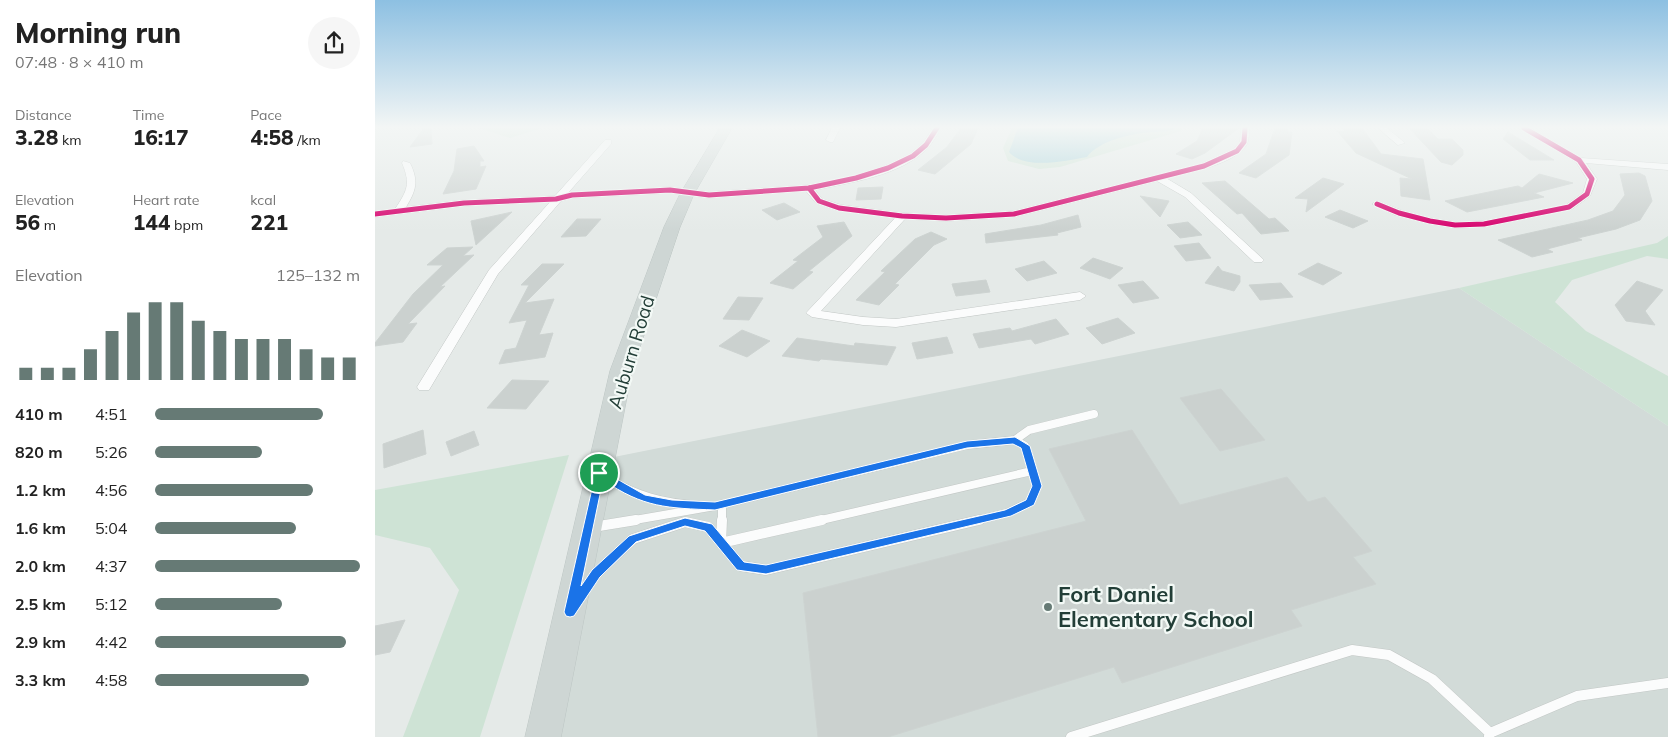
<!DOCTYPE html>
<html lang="en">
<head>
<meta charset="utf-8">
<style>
  body { margin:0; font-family:Mulish,sans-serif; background:#f6f6f6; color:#222; height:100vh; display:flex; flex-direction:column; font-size:19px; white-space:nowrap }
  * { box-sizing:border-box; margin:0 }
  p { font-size:16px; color:#767676 }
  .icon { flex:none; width:28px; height:28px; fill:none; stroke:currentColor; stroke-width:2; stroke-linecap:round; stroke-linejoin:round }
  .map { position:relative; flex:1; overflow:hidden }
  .sheet { display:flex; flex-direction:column; background:#fff; width:375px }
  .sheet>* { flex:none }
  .pin { position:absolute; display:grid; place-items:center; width:42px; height:42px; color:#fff; margin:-21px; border:2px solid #fff; border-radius:50%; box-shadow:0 1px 5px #0007 }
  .round { display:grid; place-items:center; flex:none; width:52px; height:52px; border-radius:26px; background:#f6f6f6 }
  .headline { display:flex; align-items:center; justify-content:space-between; height:85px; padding:0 15px }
  h1 { font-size:28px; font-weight:800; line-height:38px }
  .stats { display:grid; grid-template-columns:repeat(3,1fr); gap:8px; height:85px; padding:5px 15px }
  .stats div { display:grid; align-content:center }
  .stats b { font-size:21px; font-weight:800 }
  .stats small { font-size:14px; font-weight:400 }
  .stats p { font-size:14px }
  .chart { height:140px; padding:10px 15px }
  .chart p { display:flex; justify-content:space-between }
  .chart svg { width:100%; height:90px; margin-top:5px; stroke:#667a75; stroke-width:6 }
  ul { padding:0 15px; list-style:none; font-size:16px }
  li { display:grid; grid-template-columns:80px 60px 1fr; align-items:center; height:38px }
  li i { height:12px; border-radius:6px; background:#667a75 }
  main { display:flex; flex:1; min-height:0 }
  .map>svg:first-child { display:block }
</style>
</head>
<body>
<main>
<section class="sheet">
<div class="headline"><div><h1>Morning run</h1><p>07:48 · 8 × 410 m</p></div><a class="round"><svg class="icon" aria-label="share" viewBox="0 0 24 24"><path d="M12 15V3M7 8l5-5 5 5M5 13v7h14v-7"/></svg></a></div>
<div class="stats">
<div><p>Distance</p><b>3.28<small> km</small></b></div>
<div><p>Time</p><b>16:17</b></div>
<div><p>Pace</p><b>4:58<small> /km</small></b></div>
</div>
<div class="stats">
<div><p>Elevation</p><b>56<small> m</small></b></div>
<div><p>Heart rate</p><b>144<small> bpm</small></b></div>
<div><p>kcal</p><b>221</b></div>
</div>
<div class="chart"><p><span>Elevation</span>125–132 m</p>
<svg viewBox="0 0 160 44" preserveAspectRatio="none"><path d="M5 44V38M15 44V38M25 44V38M35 44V29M45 44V20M55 44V11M65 44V6M75 44V6M85 44V15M95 44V20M105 44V24M115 44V24M125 44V24M135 44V29M145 44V33M155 44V33"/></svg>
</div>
<ul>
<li><b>410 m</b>4:51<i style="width:82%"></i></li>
<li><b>820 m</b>5:26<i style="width:52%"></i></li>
<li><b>1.2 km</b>4:56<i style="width:77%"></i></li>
<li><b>1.6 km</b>5:04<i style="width:69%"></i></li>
<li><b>2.0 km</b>4:37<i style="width:100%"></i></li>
<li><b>2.5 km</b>5:12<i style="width:62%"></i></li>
<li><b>2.9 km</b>4:42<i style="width:93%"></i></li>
<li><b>3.3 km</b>4:58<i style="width:75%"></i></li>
</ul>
</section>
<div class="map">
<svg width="1293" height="737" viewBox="0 0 1293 737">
  <rect width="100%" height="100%" fill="#e5eae8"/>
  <path fill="#d2dbd8" d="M1084 288 1293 426V737H158L219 461Z"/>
  <path fill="#cee3d5" d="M104 128H167L135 138Z
    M637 128H807L806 131 685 167 664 169 633 161 628 148Z
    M1293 236V259L1272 256 1197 280 1180 302 1211 331 1293 376V426L1084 288 1282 243Z
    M194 455 105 737H28L84 590 55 548 0 535V490Z"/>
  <path fill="#a5d1d9" d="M643 128H801C792 133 783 131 774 132 756 134 723 141 712 157 691 161 649 170 634 152Z"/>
  <path fill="#cbd1cf" stroke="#cdd3d1" d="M49 128H56L57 144 35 147Z
    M586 128H603L596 144 560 174 543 170 572 147Z
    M828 128H864L830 153 817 159 801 154 822 141Z
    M900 128H912L913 132H917L914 155 881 178 864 173 891 154Z
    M968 128H987L1006 154 1048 159 1055 200 1026 196 1025 178 1037 179 981 153 962 131H970Z
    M1034 128H1052L1063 139H1077L1088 150V155L1077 165 1066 162Z
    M1133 132 1179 160H1155L1128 139Z
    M99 146 109 161H105V167L111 166 101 189 68 194 79 171 82 149Z
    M1264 173 1270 176 1277 201 1265 220 1241 229 1203 238 1207 240 1172 249 1178 252 1157 257 1123 240 1213 220 1238 211 1250 195 1245 174Z
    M1164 174 1198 183 1159 193 1169 197 1092 212 1070 201 1143 186 1147 188Z
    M948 178 969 184 931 212 933 199 920 198Z
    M850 181 894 219 900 218 914 231 886 234 867 213 862 214 827 183Z
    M508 187 506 199 481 200 483 188Z
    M765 196 794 201 785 217Z
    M409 203 425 212 402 220 387 210Z
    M965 210 993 221 978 228 950 217Z
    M137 212 101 245 96 221Z
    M703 215 706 227 682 233 683 235 611 243 610 234 666 225Z
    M202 219H226L211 236 186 237Z
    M469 222 477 236 434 271 438 272 418 289 395 283 423 261 418 260 448 237 442 226Z
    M813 222 827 235 805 238 792 225Z
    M556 232 572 239 559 245 520 284 524 285 504 305 481 300 510 272 506 271 540 239Z
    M824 243 836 258 811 261 799 246Z
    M98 247 88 256 99 255 65 287 70 286 33 324 42 323 28 342 0 346V343L38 294 68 265H52L72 248Z
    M718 258 748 268 735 279 705 268Z
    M669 261 682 273 652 281 640 269Z
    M943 263 967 273 948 285 923 274Z
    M167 264H189L150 303 179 299 164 335 178 333 170 357 124 364 130 350 141 348 152 320 134 323 154 285H146Z
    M843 266 847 271 865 276V282L859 291 830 283Z
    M611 280 615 292 581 296 577 284Z
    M768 281 784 298 758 303 743 285Z
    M1262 281 1288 290 1270 311 1280 325 1251 321 1240 305Z
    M906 283 918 297 885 300 874 285Z
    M363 297 388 298 374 320 348 319Z
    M743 318 760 333 727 344 711 328Z
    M681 319 694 334 660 344 656 339 604 348 598 334 635 328 637 331Z
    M367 330 395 341 372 357 344 346Z
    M572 337 578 353 542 359 537 343Z
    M422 338 479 346 480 343 521 347 512 365 446 359 444 361 407 356Z
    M137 380 174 381 151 409 112 408Z
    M846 389 890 440 845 451 805 398Z
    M48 430 51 454 9 468 8 444Z
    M757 430 805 505 912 477 933 502 950 497 997 551 978 557 1001 584 916 610 927 626 747 683 739 667 513 737H443L428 593 711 521 674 449Z
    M99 431 104 445 76 456 71 442Z
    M30 620 15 652 0 655V626Z"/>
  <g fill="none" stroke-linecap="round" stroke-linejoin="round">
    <g stroke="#c2c7c5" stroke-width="9">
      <path id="lane-far1" d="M229 477C260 495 288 504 324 505
        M254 521 340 506 592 445 640 440 654 430 719 414
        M347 521V504
        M442 521 657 471
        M599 521 632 513 655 502 662 486 650 446 640 440"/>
    </g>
    <g stroke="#c2c7c5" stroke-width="11">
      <path id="lane" d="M347 520 346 543 447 520
        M218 527 261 520
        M212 586 221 574 258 539 310 522 333 527 366 566 391 570 604 520
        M1114 736 1115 733 1202 696 1293 683
        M696 737 977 650 1014 655 1057 679 1115 733"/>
    </g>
    <g stroke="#c2c7c5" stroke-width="1">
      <path id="street" d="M457 128H465L458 142H455L451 140Z
        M558 128H566C562 135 558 142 553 148 525 176 477 182 440 190L447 199 466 205 527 213 571 215 639 211 826 164 859 149 865 142 866 128H874C874 133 874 139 872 144 861 164 813 173 791 178L816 193 889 260 887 262H879L810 197 782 181 639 217 571 221 530 219 446 311 488 317 521 319 705 292 711 296 705 300 521 327 488 325 437 317 431 313 520 218 461 210 441 203 431 191 334 198 295 193 197 198 186 201 123 274 54 390H44L42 387 114 270 175 202 89 206 0 217V211L20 209C32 191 36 184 27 163L28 161 35 163C44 181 41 191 31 207L89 200 180 196 230 140H236V144L193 193 295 187 334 192 434 185 479 176 510 166 535 154 548 143Z
        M1003 128H1012L1030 143 1023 145Z
        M1145 128H1155L1206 158 1293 164V170L1211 163 1222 179 1215 196 1197 209 1109 227 1080 228 1055 224 1020 215 997 204 1002 201 1028 211 1055 218 1080 222 1109 221 1191 205 1208 193 1212 179 1201 162Z"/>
    </g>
    <g stroke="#bdc6c4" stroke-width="1">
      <path id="primary" d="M345 128H357L319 194 305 227 257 371 186 737H150L235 371 289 227 305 194Z"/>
    </g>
    <use href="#lane-far1" stroke="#fbfcfc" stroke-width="8"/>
    <use href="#lane" stroke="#fbfcfc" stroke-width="10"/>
    <use href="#street" fill="#fbfcfc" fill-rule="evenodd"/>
    <use href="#primary" fill="#ced6d4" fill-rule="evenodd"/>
    <g stroke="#f3f9f6" stroke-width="7">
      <path id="cycleway" d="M434 188 444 201 464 208 527 216 571 218 639 214 829 166 862 151 869 142 870 128
        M1002 204 1024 213 1055 221 1080 225 1109 224 1194 207 1212 194 1217 179 1204 160 1149 128
        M0 214 89 203 181 199 197 195 295 190 334 195 434 188 481 178 513 168 538 156 551 145 562 128"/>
    </g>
    <use href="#cycleway" stroke="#d6006c" stroke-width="5"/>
  </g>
  <linearGradient id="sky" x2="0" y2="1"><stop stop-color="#8dc0e2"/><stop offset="0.55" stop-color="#f3f6f5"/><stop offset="1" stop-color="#f3f6f5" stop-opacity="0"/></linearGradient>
  <rect width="1293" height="231" fill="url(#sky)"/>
  <path fill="#1a73e8" stroke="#fff" fill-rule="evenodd" d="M640 437 655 446 667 486 659 505 636 516 391 574 362 570 330 531 310 526 261 542 225 577 199 616 195 617 191 616 189 612 221 471H228L270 495 297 500 340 502 592 441ZM638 444 646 448 657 486 651 500 630 510 391 565 369 562 337 524 310 518 254 536 217 570 206 586 228 480C269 508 292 508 340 510L592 448Z"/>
  <circle fill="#667a75" stroke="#f3f9f6" stroke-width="2" cx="673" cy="607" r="5"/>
  <g text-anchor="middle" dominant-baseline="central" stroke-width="4.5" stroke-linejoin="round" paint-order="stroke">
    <g font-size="19" fill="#223e37" stroke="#f3f9f6">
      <text transform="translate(256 352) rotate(-73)">Auburn Road</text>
    </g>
    <g font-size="22" font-weight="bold" fill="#223e37" stroke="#f3f9f6" text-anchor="start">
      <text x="683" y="594">Fort Daniel<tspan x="683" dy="25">Elementary School</tspan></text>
    </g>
  </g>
</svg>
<div class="pin" style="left:224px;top:473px;background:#1e9e55"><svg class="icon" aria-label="arrive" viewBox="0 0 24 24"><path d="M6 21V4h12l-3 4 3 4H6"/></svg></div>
</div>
</main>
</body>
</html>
